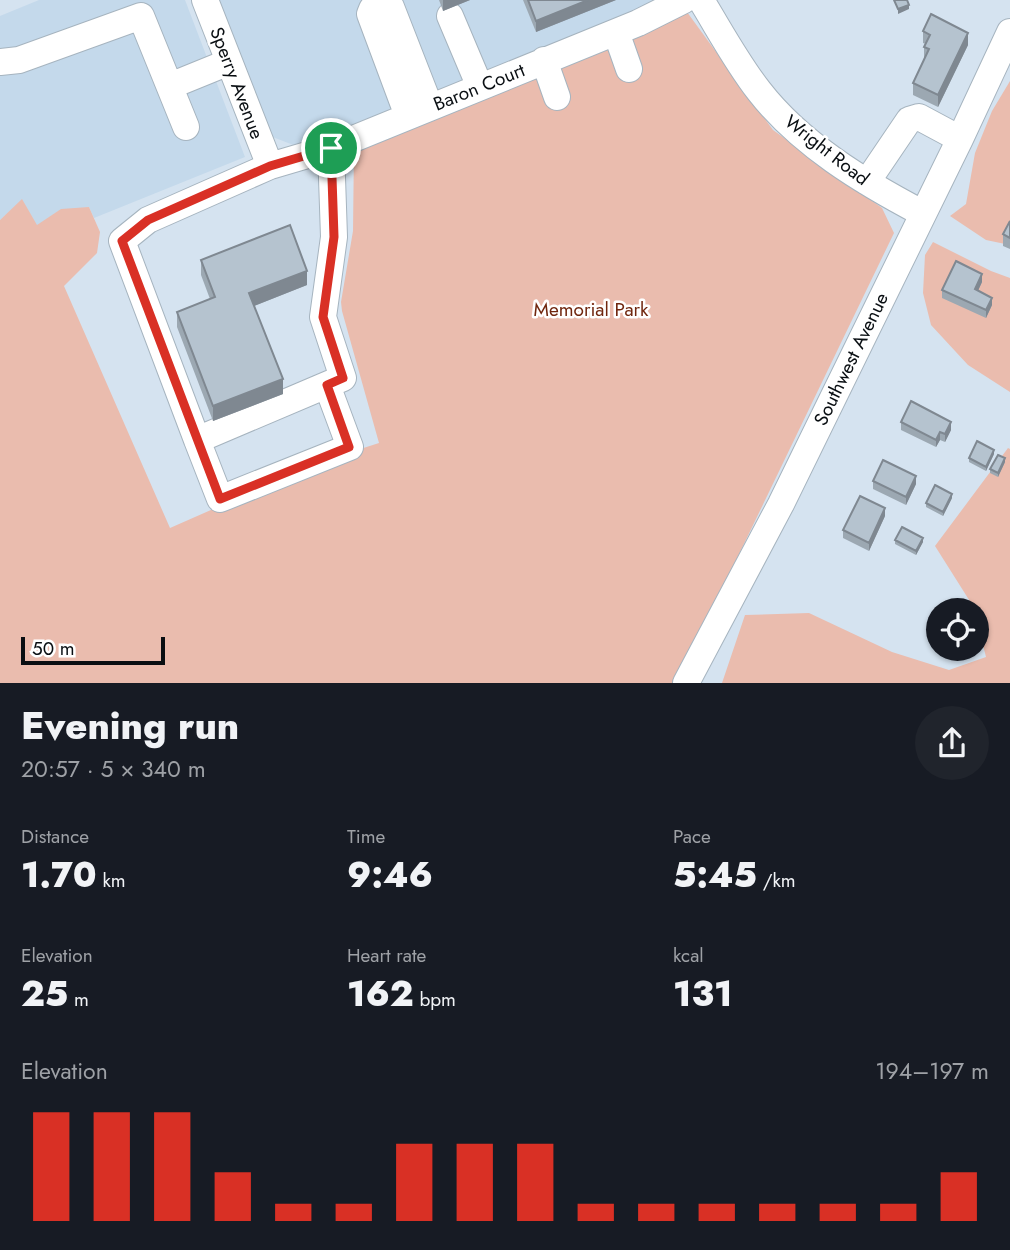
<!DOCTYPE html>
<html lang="en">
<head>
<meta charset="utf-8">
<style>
  body { margin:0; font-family:Jost,sans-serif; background:#20242c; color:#f1f3f6; height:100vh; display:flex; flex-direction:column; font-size:26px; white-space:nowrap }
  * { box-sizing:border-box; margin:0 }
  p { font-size:23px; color:#9ea1a6 }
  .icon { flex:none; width:38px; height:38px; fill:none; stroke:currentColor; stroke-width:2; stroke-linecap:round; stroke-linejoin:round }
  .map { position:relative; height:683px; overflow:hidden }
  .sheet { display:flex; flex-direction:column; background:#171b24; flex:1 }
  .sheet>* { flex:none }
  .buttons { position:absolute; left:926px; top:598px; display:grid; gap:14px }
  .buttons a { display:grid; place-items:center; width:63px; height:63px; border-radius:50%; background:#171b24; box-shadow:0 2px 5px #0004; font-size:35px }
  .scale { position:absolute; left:21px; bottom:18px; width:144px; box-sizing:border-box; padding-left:7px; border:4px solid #090e12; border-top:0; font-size:19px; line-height:24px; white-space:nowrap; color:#090e12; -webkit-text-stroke:5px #fff; paint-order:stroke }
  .pin { position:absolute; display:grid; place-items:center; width:60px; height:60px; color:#fff; margin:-30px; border:4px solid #fff; border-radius:50%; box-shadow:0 2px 7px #0007 }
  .round { display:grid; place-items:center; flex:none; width:74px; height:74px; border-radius:37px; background:#20242c }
  .summary { display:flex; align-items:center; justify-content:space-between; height:119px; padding:0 21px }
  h1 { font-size:38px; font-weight:800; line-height:52px }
  .metrics { display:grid; grid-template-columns:repeat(3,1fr); gap:10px; height:119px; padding:7px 21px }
  .metrics div { display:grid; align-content:center }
  .metrics b { font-size:35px; font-weight:800 }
  .metrics small { font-size:19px; font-weight:400 }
  .metrics p { font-size:19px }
  .chart { height:196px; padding:14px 21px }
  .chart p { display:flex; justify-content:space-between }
  .chart svg { width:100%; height:126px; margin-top:7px; stroke:#d93025; stroke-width:6 }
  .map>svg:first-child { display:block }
</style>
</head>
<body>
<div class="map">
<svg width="1010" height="683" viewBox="0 0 1010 683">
  <rect width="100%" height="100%" fill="#d5e3f0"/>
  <path fill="#c4d9eb" d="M39 0H185L245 157 94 218 89 207 37 226 22 200 0 220V16Z
    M217 0H684L535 54 296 146 270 136Z"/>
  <path fill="#eabcae" d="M687 12 773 130 882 208 894 233 728 577 674 683H0V220L22 199 37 225 61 209 89 207 100 232 97 253 64 286 170 528 320 462 379 443 342 311 341 302 353 231 354 147Z
    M1010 81V245L986 240 950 216 966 204 975 153 992 111Z
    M933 242 991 271 1010 278V392L968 365 931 325 923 293 925 255Z
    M1008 448 1010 449V683H722L745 615 809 613 892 652 949 670 986 657 977 621 976 611H974L971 603 935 546Z"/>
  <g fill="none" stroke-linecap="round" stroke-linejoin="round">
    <g stroke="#a6b4bf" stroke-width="28">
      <path id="minor" d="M205 0 270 166
        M701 0C720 31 737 63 759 91 800 144 863 182 922 213
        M450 16 480 87
        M616 32 629 69
        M544 60 557 97
        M0 62 19 60 141 16 186 127
        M170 86 229 62
        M408 116 370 14 372 9 385 4 391 7 430 107
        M331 148 334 237 323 317 343 378 197 440 122 241 148 220 270 166 331 148 638 23 684 0
        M867 182 909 120 919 117 960 139
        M197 440 220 499 350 447 327 385
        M686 683 781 504 960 139 1010 32"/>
    </g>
    <use href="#minor" stroke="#fff" stroke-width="26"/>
  </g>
  <path fill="#9ca8b2" d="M439 0H470L443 11Z
    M523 0H616L536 32Z
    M923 31 968 45 938 107 913 95V83L924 59V47L926 44 923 43Z
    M1010 221V249L1003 246V234Z
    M201 260 307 285 254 306 283 394 213 421 177 327V312L210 299 201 275Z
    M982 282 978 291 992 305 986 318 942 298V290Z
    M901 422 951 430 945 442 940 440 936 447 901 430Z
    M994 454 986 471 969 462V458Z
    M1005 462 998 477 990 473V469Z
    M873 481 916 484 906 505 873 489Z
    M952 498 943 516 926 507V503Z
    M885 516 869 551 843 538V530Z
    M895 540 923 542 916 555 895 544Z"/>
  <path fill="#7f8891" d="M443 0H470L443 11Z
    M588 0H616L536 32V21Z
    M909 5V9L898 14V9Z
    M968 33V45L938 107V95Z
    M307 271V285L249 308V293Z
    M982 274V282L975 297V289Z
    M992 298V305L986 318V310Z
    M283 379V394L213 421V406Z
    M951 422V430L945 442V434Z
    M940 432V440L936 447V440Z
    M994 450V454L986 471V467Z
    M1005 458V462L998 477V473Z
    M916 476V484L906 505V497Z
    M952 494V498L943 516V512Z
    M885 508V516L869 551V543Z
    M923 538V542L916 555V551Z"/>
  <path fill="#b5c3cf" stroke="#7f8891" stroke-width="2" d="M528 0H588L536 21Z
    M894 0H907L909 5 898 9Z
    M931 14 968 33 938 95 913 83 929 49 924 47 930 35 923 31Z
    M1010 221V238L1003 234Z
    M290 225 307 271 249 293 283 379 213 406 177 312 215 297 201 260Z
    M956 261 982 274 975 289 992 298 986 310 942 290Z
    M911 401 951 422 945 434 940 432 936 440 901 422Z
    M977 441 994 450 986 467 969 458Z
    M998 455 1005 458 998 473 990 469Z
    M883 460 916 476 906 497 873 481Z
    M935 485 952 494 943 512 926 503Z
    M860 496 885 508 869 543 843 530Z
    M902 527 923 538 916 551 895 540Z"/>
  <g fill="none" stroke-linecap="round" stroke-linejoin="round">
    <g stroke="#fff" stroke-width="14">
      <path id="route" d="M331 148 334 237 323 317 343 378 327 385 349 447 220 499 122 241 148 220 270 166Z"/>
    </g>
    <use href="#route" stroke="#d93025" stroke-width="9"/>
  </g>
  <g text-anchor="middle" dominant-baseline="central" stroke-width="5" stroke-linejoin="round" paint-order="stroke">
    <g font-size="19" fill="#090e12" stroke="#fff">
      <text transform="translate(237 83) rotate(69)">Sperry Avenue</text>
      <text transform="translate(479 87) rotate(-22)">Baron Court</text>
      <text transform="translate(827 150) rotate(38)">Wright Road</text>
      <text transform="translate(851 359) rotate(-64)">Southwest Avenue</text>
    </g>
    <g font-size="19" fill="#70260e" stroke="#fff">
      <text x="591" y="309">Memorial Park</text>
    </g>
  </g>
</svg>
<div class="buttons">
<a><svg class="icon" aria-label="locate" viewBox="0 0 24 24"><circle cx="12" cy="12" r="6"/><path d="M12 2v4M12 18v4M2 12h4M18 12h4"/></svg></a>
</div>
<div class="scale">50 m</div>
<div class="pin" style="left:331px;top:148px;background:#1e9e55"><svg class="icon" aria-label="arrive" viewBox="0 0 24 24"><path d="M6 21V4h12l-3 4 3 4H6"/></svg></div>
</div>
<section class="sheet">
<div class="summary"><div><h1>Evening run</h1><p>20:57 · 5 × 340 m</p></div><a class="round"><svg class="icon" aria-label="share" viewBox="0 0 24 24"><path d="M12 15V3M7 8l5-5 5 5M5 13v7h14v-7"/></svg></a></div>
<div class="metrics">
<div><p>Distance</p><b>1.70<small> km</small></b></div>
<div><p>Time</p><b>9:46</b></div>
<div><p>Pace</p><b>5:45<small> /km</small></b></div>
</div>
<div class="metrics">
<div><p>Elevation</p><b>25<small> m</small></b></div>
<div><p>Heart rate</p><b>162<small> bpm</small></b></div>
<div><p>kcal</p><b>131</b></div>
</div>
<div class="chart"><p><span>Elevation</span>194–197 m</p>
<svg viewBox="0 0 160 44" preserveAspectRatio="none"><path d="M5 44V6M15 44V6M25 44V6M35 44V27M45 44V38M55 44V38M65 44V17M75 44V17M85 44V17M95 44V38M105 44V38M115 44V38M125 44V38M135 44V38M145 44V38M155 44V27"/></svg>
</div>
</section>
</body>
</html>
